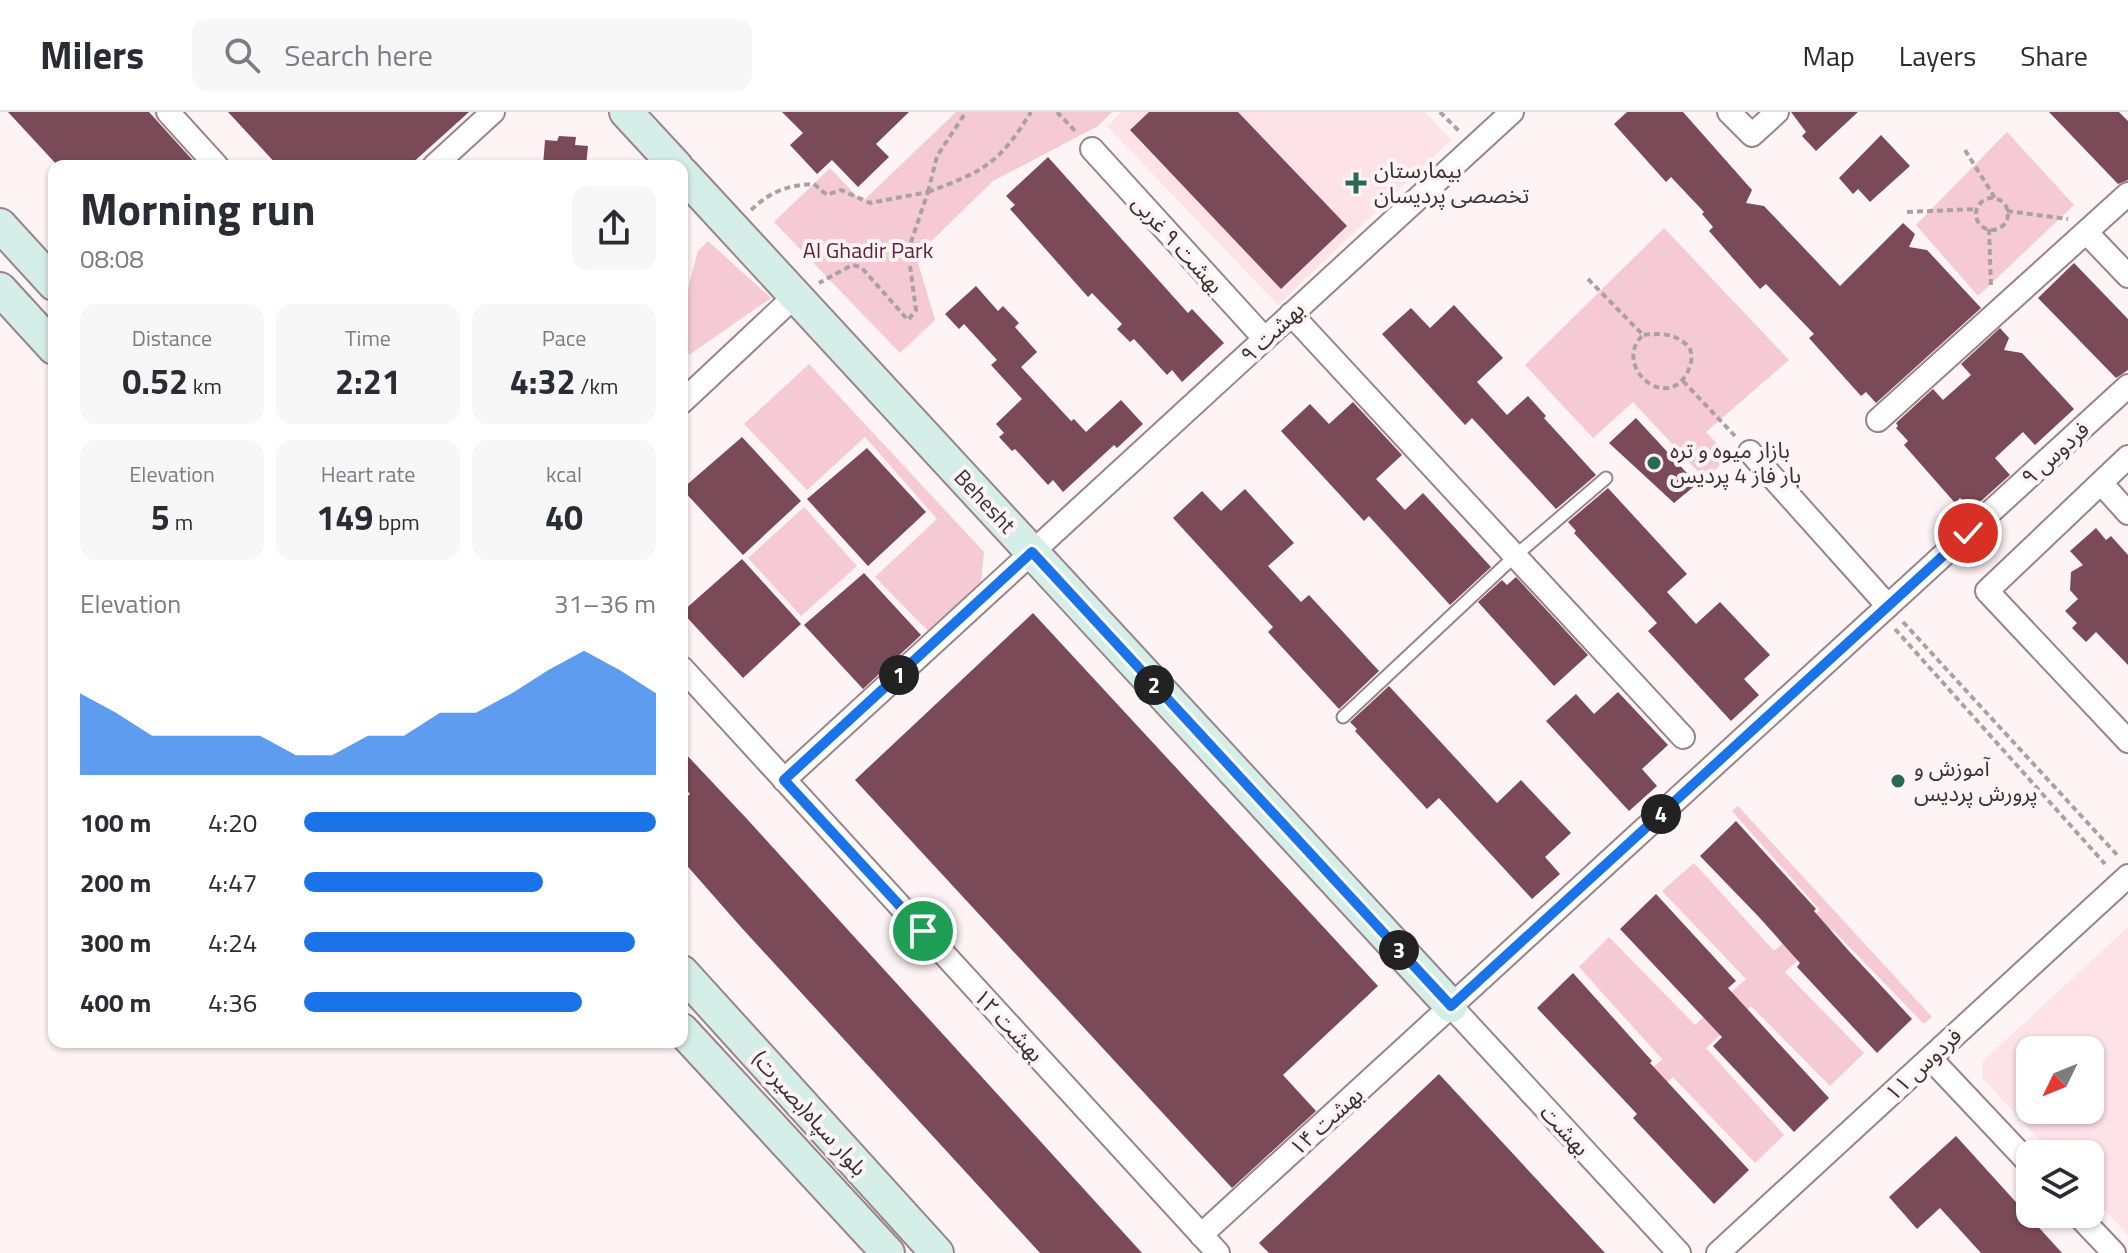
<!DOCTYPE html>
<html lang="en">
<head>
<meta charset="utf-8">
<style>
  body { margin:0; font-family:"Titillium Web","Noto Sans Arabic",sans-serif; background:#f7f7f7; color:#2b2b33; height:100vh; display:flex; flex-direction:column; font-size:30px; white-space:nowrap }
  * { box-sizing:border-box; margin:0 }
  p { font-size:26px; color:#7c7c81 }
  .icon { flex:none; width:44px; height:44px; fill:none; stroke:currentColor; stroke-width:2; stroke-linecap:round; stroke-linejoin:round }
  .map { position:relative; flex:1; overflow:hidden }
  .drawer { position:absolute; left:48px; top:48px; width:640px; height:888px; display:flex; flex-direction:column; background:#fff; border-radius:16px; box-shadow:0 2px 6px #0004 }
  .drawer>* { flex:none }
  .needle { width:52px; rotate:227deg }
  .buttons { position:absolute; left:2016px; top:924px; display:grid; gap:16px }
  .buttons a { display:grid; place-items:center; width:88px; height:88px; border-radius:16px; background:#fff; box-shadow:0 2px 6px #0004; font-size:40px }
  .pin { position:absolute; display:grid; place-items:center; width:68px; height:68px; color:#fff; margin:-34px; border:4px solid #fff; border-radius:50%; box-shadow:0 2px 8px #0007 }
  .km { position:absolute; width:40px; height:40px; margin:-20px; border-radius:50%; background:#222; color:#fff; font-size:22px; line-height:40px; text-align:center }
  .round { display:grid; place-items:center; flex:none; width:84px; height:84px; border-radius:16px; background:#f7f7f7 }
  .summary { display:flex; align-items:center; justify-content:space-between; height:136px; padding:0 32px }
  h1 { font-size:44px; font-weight:700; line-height:60px }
  .figures { display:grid; grid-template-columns:repeat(3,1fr); gap:12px; height:136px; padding:8px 32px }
  .figures div { display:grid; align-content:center; border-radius:16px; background:#f7f7f7; text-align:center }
  .figures b { font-size:34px; font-weight:700 }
  .figures small { font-size:22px; font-weight:400 }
  .figures p { font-size:22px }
  .chart { height:224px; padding:16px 32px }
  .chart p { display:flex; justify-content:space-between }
  .chart svg { width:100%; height:144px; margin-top:8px; fill:#1a73e8; opacity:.7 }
  ul { padding:0 32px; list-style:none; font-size:26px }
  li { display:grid; grid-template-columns:128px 96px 1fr; align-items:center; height:60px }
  li i { height:20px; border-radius:10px; background:#1a73e8 }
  header { display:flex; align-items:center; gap:48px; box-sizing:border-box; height:112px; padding:0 40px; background:#fff; border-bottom:2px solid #e1e1e2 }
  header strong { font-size:38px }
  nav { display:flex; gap:44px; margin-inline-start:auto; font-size:28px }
  .search { width:560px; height:72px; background:#f7f7f7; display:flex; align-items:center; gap:20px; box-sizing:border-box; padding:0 28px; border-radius:16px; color:#7c7c81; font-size:30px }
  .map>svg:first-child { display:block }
</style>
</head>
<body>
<header>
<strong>Milers</strong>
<div class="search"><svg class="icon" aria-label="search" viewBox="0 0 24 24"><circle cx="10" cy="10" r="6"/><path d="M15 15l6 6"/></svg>Search here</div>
<nav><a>Map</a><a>Layers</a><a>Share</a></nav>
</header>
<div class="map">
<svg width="2128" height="1141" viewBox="0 0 2128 1141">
  <rect width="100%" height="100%" fill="#fef4f6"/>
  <path fill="#fde2e8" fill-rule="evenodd" d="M1121 0H1149L1130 19 1281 176 1238 0H1425L1451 28 1278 193 1107 14Z
    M2128 815V1123L2090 1082V1042H2053L1983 967V949ZM2030 938H2090V998H2030Z"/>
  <path fill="#f5cad5" d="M956 0H1112L1098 14 993 69 916 144 935 208 900 241 774 110 830 56 862 90Z
    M2007 20 2074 93 1978 184 1916 113Z
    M1664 116 1789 248 1706 320 1729 345 1705 367 1633 290 1593 326 1525 253Z
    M708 129 771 186 689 243 684 217 689 172 698 139Z
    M809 252 984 440 981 470 930 521 875 465 937 407 865 325 807 378 744 312Z
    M804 395 857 454 801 504 748 446Z
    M1738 694 1932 905 1924 912 1832 817 1785 860 1864 941 1830 974 1751 894 1706 936 1784 1023 1755 1051 1673 965 1639 995 1626 982 1662 947 1579 855 1609 825 1695 913 1746 867 1662 779 1694 751 1774 839 1820 798 1732 699Z"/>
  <path fill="#7b4a59" d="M8 0H149L198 54H58Z
    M228 0H469L409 54H278Z
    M782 0H909L876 32 889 45 858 75 832 48 817 62 790 33 803 21Z
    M1149 0H1238L1347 114 1281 177 1130 18Z
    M1627 0H1683L1752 78 1746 91 1764 94 1840 174 1903 111 1915 122 1909 135 1927 138 1981 196 1876 291 1866 280 1861 284 1809 226 1814 222 1766 172 1760 177 1709 119 1713 115 1702 102 1704 100 1671 65 1666 70 1614 12Z
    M1791 0H1858L1816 39 1802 24 1806 20Z
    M2049 0H2119L2128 9V68L2118 72Z
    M1881 23 1910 54 1870 90 1858 77 1853 82 1839 66Z
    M559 24 576 25 575 33 588 34 586 54H543L545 28 557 29Z
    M1048 45 1188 201 1192 197 1224 231 1182 270 1172 258 1167 263 1134 227 1130 230 1117 217 1122 212 1092 181 1088 185 1010 97 1015 93 1006 84Z
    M2074 151 2128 207V258L2116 266 2038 186Z
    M976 174 998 199 1003 194 1019 211 1015 215 1037 240 1021 255 1071 309 1074 307 1086 320 1121 288 1143 312 1117 336 1114 333 1063 380 1053 368 1048 373 1015 337 1012 339 999 325 1004 321 996 312 1022 287 991 253 997 248 964 212 959 217 945 202Z
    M1454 193 1503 246 1477 270 1507 303 1528 284 1546 304 1544 306 1596 363 1556 397 1472 306 1465 313 1382 222 1411 196 1430 216Z
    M2000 216 2009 226 2004 238 2022 241 2074 297 2035 333 2023 320 1995 346 2010 363 1971 398 1960 386 1955 391 1904 333 1908 329 1896 316 1898 314 1896 311 1933 277 1943 288 1971 263 1961 252Z
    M1353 290 1402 343 1376 367 1405 398 1423 381 1491 455 1450 493 1369 404 1364 409 1281 319 1310 292 1329 312Z
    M1636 306 1697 372 1674 391 1609 331Z
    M742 325 801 389 743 443 682 377Z
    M867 336 926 400 868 454 807 387Z
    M1608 376 1687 462 1667 480 1696 512 1720 490 1770 543 1744 567 1759 583 1731 609 1648 519 1657 511 1574 421 1576 419 1568 410Z
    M1245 377 1294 431 1268 454 1301 490 1309 483 1379 559 1339 597 1268 520 1273 515 1173 406 1202 379 1221 399Z
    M2096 416 2106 428 2111 424 2128 443V553L2096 520 2086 530 2072 516 2077 511 2065 499 2078 487 2070 478 2071 460 2083 453 2070 439Z
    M742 447 801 512 743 566 682 500Z
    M864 461 921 523 863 577 804 513Z
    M1516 465 1588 543 1554 574 1478 490 1502 468 1507 473Z
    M1033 501 1378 874 1283 963 1316 999 1232 1076 855 668Z
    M1389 574 1497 691 1521 668 1571 721 1545 745 1560 762 1532 787 1439 686 1427 697 1355 619 1357 617 1350 610Z
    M1618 580 1668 633 1642 657 1657 674 1629 699 1546 609 1576 582 1594 602Z
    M682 638 747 707 1142 1141H1040L740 814 682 748V689L690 682 682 673Z
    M1736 709 1816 797 1814 799 1848 838 1912 907 1877 941 1797 855 1800 851 1758 804 1700 744Z
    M1656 782 1736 869 1728 876 1829 986 1794 1020 1713 934 1722 925 1620 817Z
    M1573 861 1652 949 1650 951 1749 1058 1714 1092 1633 1006 1637 1002 1537 896Z
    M1439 962 1605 1141H1269L1259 1131Z
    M1956 1024 2062 1141H1981L1940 1096 1917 1117 1889 1085Z"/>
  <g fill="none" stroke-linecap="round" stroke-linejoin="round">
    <g stroke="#9a848a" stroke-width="15">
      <path id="lane" d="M1343 605 1515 444 1606 366"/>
    </g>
    <g stroke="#9a848a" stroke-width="26">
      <path id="street" d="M168 0 217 54
        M1729 0 1752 23 1777 0
        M1092 37 1265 227
        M434 54 493 0
        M2086 120 2128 164
        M1291 202 1683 625
        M682 290 795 184
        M1878 308 2128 82
        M1750 340 1888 494
        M2128 345 1987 479 2128 629
        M2101 371 2128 401
        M682 556 1218 1141
        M784 668 1512 0
        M1451 894 1679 1141
        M1930 946 2030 1052
        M2077 1102 2114 1141
        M1201 1123 2128 274
        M1718 1141 2128 764"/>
    </g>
    <g stroke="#9a848a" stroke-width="36">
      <path id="secondary" d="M626 0 676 54
        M682 61 1451 894
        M0 113 54 172
        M0 177 54 236
        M682 860 937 1141
        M682 918 888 1141"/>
    </g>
    <path stroke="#aaa1a3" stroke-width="4" stroke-dasharray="6 4" stroke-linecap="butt" d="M1057 0 1077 21
      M1440 0 1459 19
      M1965 38 1995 86
      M928 80C984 59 999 52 1031 0
      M928 80 937 44 966 0
      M1976 102a16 16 0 1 1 32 0a16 16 0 1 1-32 0Z
      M751 98C770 80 787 73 814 72L827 83 841 78 870 91 928 80 908 139 916 198 908 208 861 155 852 153 819 171
      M2007 99 2068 107
      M1907 100 1976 97
      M1989 117 1991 175
      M1588 167 1643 223C1611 253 1667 303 1688 259 1692 250 1693 243 1689 235 1675 221 1662 221 1643 223
      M1683 269 1735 324
      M1903 510 2119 745
      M1895 517 2105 752"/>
    <use href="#lane" stroke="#fff" stroke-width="11"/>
    <use href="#street" stroke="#fff" stroke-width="22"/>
    <use href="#secondary" stroke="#d5eee7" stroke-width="32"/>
  </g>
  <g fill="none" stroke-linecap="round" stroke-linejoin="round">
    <g stroke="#fff" stroke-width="16">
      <path id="route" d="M923 819 784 668 1032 440 1451 894 1968 421"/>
    </g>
    <use href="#route" stroke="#1a73e8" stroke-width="10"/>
  </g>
  <g fill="#2a6957" stroke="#fef4f6" stroke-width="3">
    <path d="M1352 59h8v8h8v8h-8v8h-8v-8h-8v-8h8z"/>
    <circle cx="1654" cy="351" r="8"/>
    <circle cx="1898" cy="669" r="8"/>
  </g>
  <g text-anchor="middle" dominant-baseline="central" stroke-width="8" stroke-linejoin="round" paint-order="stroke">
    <g font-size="22" fill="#3a3133" stroke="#fef4f6" text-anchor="start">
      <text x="1374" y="58">بیمارستان<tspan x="1374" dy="25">تخصصی پردیسان</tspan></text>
      <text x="1670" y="338">بازار میوه و تره<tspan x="1670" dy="25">بار فاز 4 پردیس</tspan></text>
      <text x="1914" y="656">آموزش و<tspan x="1914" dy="25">پرورش پردیس</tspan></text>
    </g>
    <g font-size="22" fill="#3a3133" stroke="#fef4f6">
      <text transform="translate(1178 132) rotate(48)">بهشت ۹ غربی</text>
      <text transform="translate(1272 220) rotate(-43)">بهشت ۹</text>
      <text transform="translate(2055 341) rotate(-42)">فردوس ۹</text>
      <text transform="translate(985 389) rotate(47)">Behesht</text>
      <text transform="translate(1009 913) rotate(47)">بهشت ۱۲</text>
      <text transform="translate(1923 952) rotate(-43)">فردوس ۱۱</text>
      <text transform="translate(810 1001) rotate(48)">بلوار سپاه(بصیرت)</text>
      <text transform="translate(1326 1009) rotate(-42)">بهشت ۱۴</text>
      <text transform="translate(1565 1018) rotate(47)">بهشت</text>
    </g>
    <g font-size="22" fill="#601e37" stroke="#fef4f6">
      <text x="868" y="138">Al Ghadir Park</text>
    </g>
  </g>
</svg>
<div class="buttons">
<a><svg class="needle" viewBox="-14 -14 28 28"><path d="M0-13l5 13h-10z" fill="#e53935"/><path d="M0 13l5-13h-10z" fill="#7c7c81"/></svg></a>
<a><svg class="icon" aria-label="layers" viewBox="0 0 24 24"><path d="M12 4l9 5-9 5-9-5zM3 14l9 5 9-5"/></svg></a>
</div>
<div class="pin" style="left:923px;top:819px;background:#1e9e55"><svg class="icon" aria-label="arrive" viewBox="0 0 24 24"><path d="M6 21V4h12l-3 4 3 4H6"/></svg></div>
<div class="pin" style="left:1968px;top:421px;background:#d93025"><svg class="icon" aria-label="check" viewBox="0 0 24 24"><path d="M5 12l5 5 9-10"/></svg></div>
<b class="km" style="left:899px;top:563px">1</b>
<b class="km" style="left:1154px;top:573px">2</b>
<b class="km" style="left:1399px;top:838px">3</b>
<b class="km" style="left:1661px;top:702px">4</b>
<section class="drawer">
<div class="summary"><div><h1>Morning run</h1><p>08:08</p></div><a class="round"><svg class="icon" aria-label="share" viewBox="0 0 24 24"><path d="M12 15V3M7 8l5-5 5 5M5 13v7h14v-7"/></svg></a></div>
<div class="figures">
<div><p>Distance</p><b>0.52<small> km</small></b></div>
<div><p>Time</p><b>2:21</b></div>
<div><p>Pace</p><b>4:32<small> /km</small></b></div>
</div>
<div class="figures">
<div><p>Elevation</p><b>5<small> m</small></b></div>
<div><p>Heart rate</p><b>149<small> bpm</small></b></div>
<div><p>kcal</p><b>40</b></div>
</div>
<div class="chart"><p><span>Elevation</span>31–36 m</p>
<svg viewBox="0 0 160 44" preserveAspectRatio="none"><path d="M0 44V19L10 25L20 32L30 32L40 32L50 32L60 38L70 38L80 32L90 32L100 25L110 25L120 19L130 12L140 6L150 12L160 19V44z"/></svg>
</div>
<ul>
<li><b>100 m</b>4:20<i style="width:100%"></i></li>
<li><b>200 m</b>4:47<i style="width:68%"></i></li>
<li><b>300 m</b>4:24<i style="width:94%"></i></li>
<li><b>400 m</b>4:36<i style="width:79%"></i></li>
</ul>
</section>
</div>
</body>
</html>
